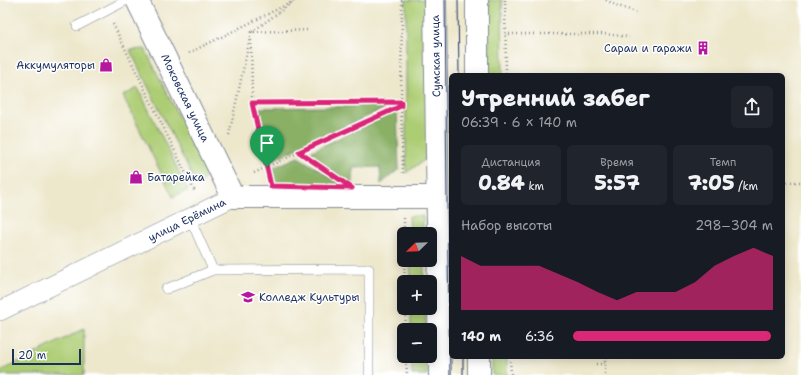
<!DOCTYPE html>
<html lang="ru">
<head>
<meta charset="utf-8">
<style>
  body { margin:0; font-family:"Shantell Sans",sans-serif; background:#20242c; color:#f1f3f6; height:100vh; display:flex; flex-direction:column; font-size:15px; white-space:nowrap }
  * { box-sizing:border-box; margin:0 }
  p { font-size:13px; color:#9ea1a6 }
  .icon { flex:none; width:22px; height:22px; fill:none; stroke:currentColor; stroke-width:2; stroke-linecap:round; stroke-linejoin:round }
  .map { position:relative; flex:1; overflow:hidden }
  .details { position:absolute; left:449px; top:73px; width:336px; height:286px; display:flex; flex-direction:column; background:#171b24; border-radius:6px; box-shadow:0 2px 10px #0003 }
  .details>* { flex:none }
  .needle { width:26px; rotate:247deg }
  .buttons { position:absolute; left:397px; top:227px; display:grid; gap:8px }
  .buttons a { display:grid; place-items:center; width:40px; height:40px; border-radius:6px; background:#171b24; box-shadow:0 2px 10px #0003; font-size:20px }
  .scale { position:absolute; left:12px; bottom:10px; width:69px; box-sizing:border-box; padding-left:4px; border:2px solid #1b2f5e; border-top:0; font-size:11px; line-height:14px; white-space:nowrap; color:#1b2f5e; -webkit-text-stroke:3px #fff; paint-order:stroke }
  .pin { position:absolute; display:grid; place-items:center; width:34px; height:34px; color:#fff; margin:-41px -17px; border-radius:50% 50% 50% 0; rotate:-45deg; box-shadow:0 0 4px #0007 }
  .pin .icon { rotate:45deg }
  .round { display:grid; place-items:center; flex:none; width:42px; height:42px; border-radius:6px; background:#20242c }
  .summary { display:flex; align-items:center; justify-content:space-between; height:68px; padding:0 12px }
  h1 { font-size:22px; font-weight:800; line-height:30px }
  .figures { display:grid; grid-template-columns:repeat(3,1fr); gap:6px; height:68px; padding:4px 12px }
  .figures div { display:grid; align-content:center; border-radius:6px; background:#20242c; text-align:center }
  .figures b { font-size:20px; font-weight:800 }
  .figures small { font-size:11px; font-weight:400 }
  .figures p { font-size:11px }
  .chart { height:112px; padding:8px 12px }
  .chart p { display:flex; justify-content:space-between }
  .chart svg { width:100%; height:72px; margin-top:4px; fill:#db2777; opacity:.7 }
  ul { padding:0 12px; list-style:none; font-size:13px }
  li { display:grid; grid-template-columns:64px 48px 1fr; align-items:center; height:30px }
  li i { height:10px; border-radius:5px; background:#db2777 }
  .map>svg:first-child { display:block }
</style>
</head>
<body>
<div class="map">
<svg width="801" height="375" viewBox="0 0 801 375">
  <rect width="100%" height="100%" fill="#fff"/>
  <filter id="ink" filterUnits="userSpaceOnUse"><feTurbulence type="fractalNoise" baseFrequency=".025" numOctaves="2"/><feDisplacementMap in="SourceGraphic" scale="8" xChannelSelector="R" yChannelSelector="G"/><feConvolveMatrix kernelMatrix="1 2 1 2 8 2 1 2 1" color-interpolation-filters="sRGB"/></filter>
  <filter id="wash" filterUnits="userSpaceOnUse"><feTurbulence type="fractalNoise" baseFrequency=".012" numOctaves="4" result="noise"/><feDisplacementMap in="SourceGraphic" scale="16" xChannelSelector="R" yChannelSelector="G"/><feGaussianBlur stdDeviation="0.9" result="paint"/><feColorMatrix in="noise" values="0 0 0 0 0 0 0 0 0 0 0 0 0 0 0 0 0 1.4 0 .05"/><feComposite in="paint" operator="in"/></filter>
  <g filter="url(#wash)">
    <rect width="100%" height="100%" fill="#ede7cb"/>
    <path fill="#adcd75" stroke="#647e6a" d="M406 0H429L430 156 406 173Z
      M489 0H502L503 75H489Z
      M145 49 208 175 197 186 130 50Z
      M138 88 188 190 173 197 123 96Z
      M409 216H423V234H410Z
      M410 260H424V282H411Z
      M411 308H425L426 330H411Z
      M84 329V375H0V371Z
      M412 356H426L427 375H412Z
      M492 357H507V375H492Z"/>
    <path fill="#8ab066" stroke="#527062" d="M390 106 270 161 259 108Z
      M397 110 399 169 381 184 380 167 353 168V185L306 154Z
      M298 157 344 185 274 183 270 169Z"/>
  </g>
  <g filter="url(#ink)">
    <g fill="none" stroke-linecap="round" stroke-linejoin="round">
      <g stroke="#848b94" stroke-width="10">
        <path id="service" d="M77 26 127 0
          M190 218 213 270
          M166 289 213 270 369 269V375"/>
      </g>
      <g stroke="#848b94" stroke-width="20">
        <path id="minor" d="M0 311 233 197"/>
      </g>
      <g stroke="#848b94" stroke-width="24">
        <path id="tertiary" d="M137 0 233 197H437"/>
      </g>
      <g stroke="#848b94" stroke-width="24">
        <path id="primary" d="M435 0 440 375
          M477 0V75
          M479 357V375"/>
      </g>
      <path stroke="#848b94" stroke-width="2.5" stroke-dasharray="1 3" stroke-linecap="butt" d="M402 0 401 106 403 175
        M505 0 506 75
        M606 0 615 5 636 12
        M113 24 195 192
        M505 34H605L629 37
        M189 53 294 1 252 32
        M252 103 401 102
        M229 135 250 38
        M300 152 332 174
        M254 173 401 106
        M269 175 252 103 251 32 309 30
        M783 182H801
        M404 218V238
        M404 260 405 282
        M405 308 406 330
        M406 356 407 375
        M510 357 511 375
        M605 357V375
        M596 364H605"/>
      <use href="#service" stroke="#fff" stroke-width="9"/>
      <use href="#minor" stroke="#fff" stroke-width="19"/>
      <use href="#tertiary" stroke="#fff" stroke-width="22"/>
      <use href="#primary" stroke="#fff" stroke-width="22"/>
      <path stroke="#1b2f5e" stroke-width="1" d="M445 0 447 200 450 375
        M458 0 459 75
        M463 357V375"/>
    </g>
  </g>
  <g fill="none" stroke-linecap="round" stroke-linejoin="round" filter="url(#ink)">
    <g stroke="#fff" stroke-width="8">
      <path id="route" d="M401 102V106L299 152 352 188 271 186 252 103Z"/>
    </g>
    <use href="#route" stroke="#db2777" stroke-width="5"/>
  </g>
  <defs>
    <g id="building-bare" transform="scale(1.08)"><path d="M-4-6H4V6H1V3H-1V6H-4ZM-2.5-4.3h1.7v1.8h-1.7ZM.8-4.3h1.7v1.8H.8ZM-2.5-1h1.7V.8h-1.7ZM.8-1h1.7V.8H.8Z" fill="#b5179e" stroke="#fff" stroke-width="2.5" paint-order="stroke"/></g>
    <g id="shop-bare" transform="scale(1.08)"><path d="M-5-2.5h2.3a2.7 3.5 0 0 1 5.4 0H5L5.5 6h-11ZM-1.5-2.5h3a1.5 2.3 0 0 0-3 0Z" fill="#b5179e" stroke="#fff" stroke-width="2.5" paint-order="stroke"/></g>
    <g id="university-bare" transform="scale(1.08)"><path d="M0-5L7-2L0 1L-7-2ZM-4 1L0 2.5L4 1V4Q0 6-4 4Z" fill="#b5179e" stroke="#fff" stroke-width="2.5" paint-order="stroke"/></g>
  </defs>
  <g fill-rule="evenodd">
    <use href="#building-bare" x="703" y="48"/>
    <use href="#shop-bare" x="106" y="65"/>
    <use href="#shop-bare" x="136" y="177"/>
    <use href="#university-bare" x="248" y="297"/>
  </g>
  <g text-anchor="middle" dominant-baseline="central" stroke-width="3" stroke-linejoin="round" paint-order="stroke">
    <g font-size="11" fill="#1b2f5e" stroke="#fff" text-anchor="end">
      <text x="692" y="48">Сараи и гаражи</text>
      <text x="95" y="65">Аккумуляторы</text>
      <text x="147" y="177" text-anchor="start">Батарейка</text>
      <text x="259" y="297" text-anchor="start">Колледж Культуры</text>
    </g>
    <g font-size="11" fill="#1b2f5e" stroke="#fff">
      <text transform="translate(436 56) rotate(-91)">Сумская улица</text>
      <text transform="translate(185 98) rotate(64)">Моковская улица</text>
      <text transform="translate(187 220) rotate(-26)">улица Ерёмина</text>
    </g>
  </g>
</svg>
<div class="buttons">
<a><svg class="needle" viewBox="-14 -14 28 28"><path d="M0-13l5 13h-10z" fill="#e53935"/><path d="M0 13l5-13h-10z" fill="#9ea1a6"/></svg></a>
<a>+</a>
<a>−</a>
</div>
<div class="scale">20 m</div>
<div class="pin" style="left:267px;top:167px;background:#1e9e55"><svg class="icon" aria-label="arrive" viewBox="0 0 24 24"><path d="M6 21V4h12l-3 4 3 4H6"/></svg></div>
<section class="details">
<div class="summary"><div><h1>Утренний забег</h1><p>06:39 · 6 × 140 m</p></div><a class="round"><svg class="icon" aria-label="share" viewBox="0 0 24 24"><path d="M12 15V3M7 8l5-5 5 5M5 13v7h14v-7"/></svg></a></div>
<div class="figures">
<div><p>Дистанция</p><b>0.84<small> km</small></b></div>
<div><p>Время</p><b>5:57</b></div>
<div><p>Темп</p><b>7:05<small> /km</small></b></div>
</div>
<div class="chart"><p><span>Набор высоты</span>298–304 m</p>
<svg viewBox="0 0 160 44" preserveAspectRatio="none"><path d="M0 44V11L10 17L20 17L30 17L40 17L50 22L60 27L70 33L80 38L90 33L100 33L110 33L120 27L130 17L140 11L150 6L160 11V44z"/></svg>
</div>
<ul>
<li><b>140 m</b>6:36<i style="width:99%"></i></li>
</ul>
</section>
</div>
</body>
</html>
